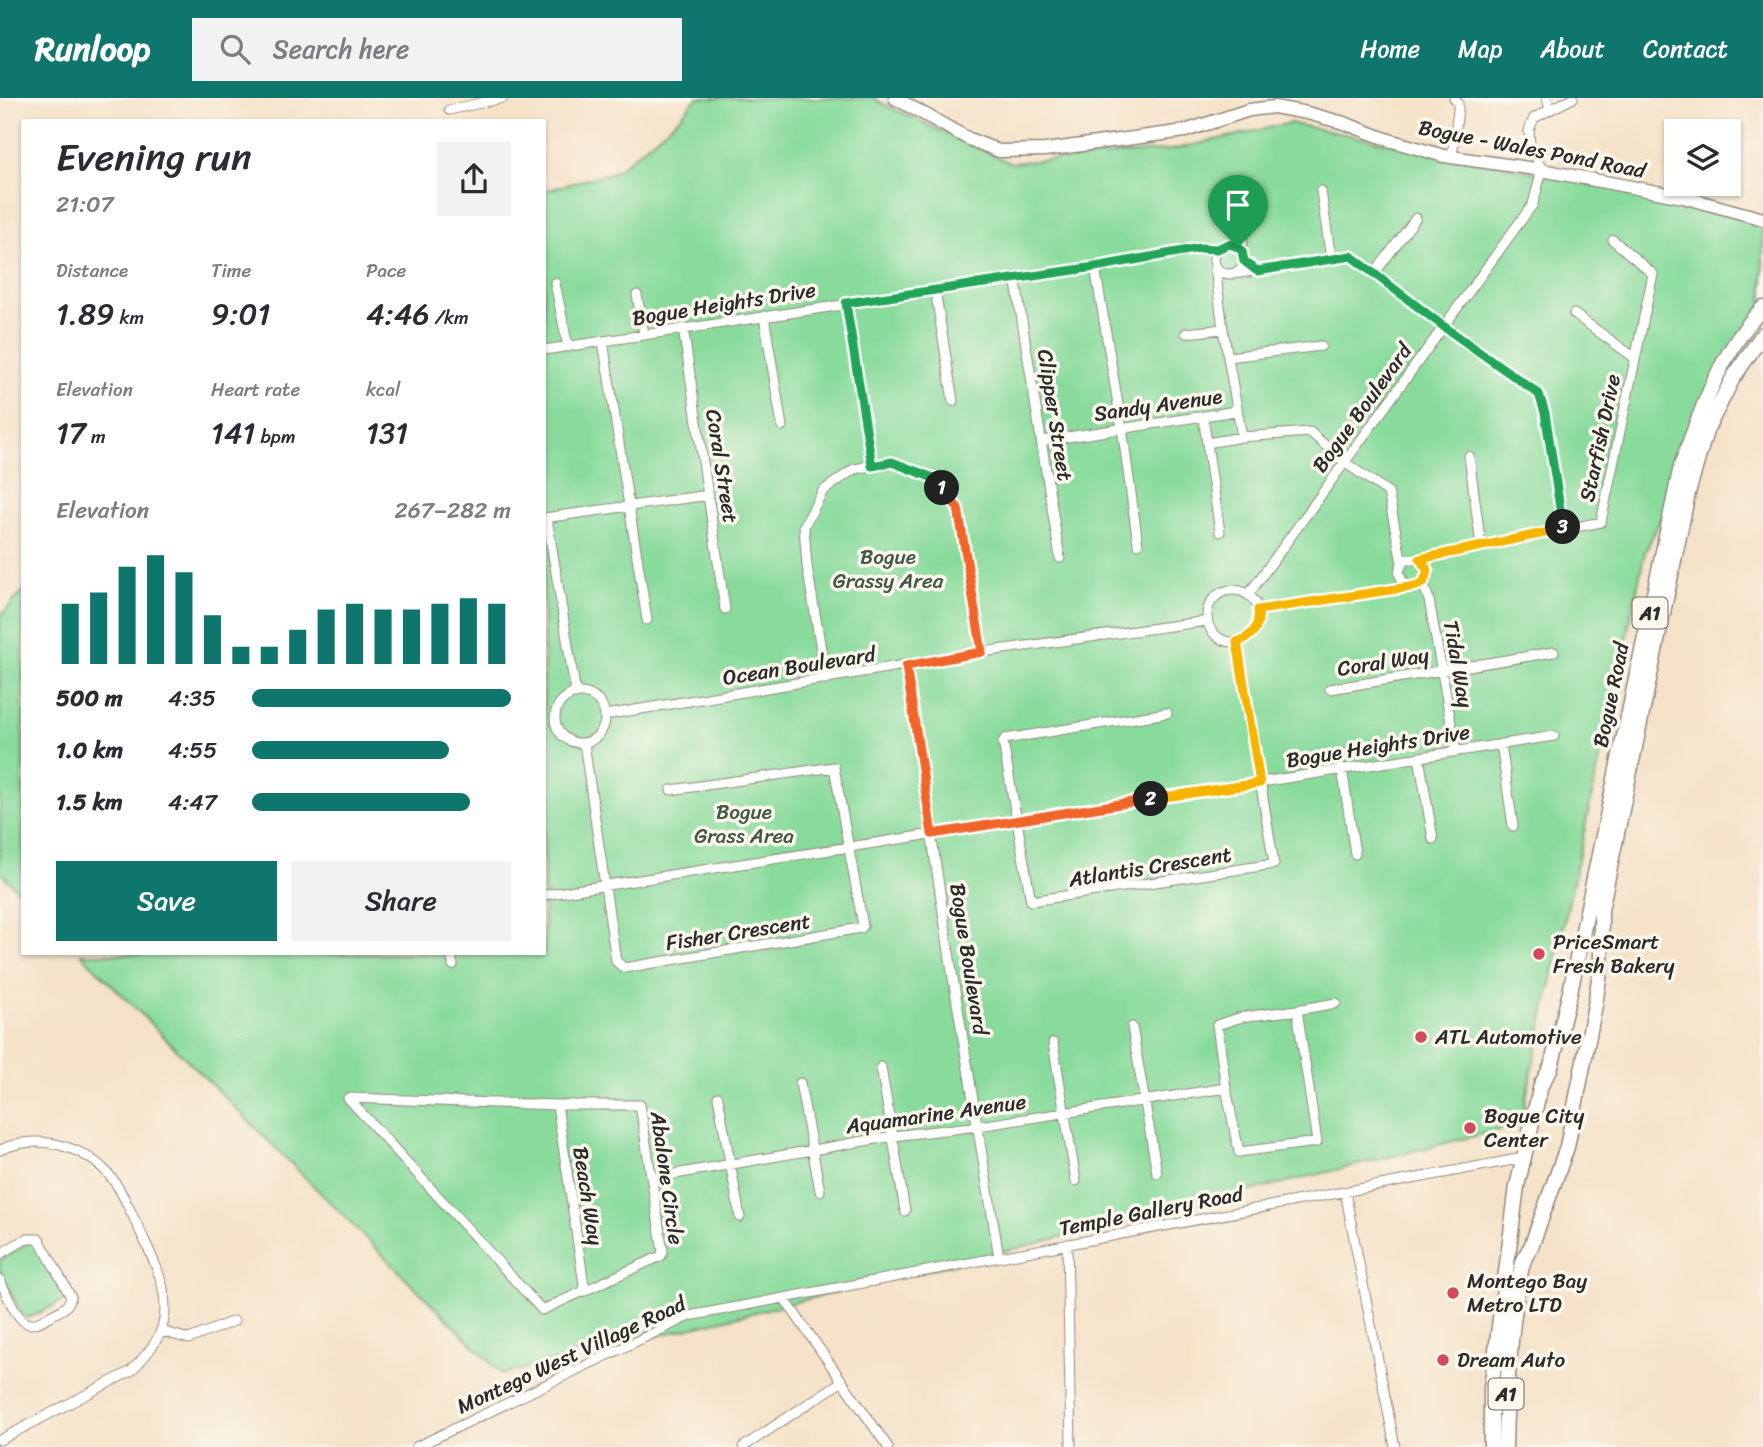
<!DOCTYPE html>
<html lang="en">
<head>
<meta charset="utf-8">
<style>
  body { margin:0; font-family:Sriracha,sans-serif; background:#f2f2f3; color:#2b2b33; height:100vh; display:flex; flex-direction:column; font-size:26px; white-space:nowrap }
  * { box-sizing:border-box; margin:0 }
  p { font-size:23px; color:#7c7c81 }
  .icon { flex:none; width:38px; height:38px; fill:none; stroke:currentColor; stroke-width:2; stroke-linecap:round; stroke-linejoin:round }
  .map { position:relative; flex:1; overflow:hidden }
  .sheet { position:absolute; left:21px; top:21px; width:525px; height:836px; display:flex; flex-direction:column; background:#fff; border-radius:0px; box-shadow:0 2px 5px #0004 }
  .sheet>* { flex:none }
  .buttons { position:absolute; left:1664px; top:21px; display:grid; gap:14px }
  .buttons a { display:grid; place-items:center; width:77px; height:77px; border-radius:0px; background:#fff; box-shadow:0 2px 5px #0004; font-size:35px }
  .pin { position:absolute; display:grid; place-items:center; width:60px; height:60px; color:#fff; margin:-72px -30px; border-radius:50% 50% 50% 0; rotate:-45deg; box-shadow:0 0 7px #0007 }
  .pin .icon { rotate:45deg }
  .km { position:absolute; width:35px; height:35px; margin:-18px; border-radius:50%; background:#222; color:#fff; font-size:19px; line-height:35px; text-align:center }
  .round { display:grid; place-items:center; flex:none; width:74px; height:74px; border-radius:0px; background:#f2f2f3 }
  .headline { display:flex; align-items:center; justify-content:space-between; height:119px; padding:0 35px }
  h1 { font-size:38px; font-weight:600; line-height:52px }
  .figures { display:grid; grid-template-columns:repeat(3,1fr); gap:10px; height:119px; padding:7px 35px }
  .figures div { display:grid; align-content:center }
  .figures b { font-size:30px; font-weight:600 }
  .figures small { font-size:19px; font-weight:400 }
  .figures p { font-size:19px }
  .chart { height:196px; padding:14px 35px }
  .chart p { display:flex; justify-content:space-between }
  .chart svg { width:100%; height:126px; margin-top:7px; stroke:#0f766e; stroke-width:6 }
  .action { display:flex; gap:14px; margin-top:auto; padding:14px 35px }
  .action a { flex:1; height:80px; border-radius:0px; background:#0f766e; color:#fff; font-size:28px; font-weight:600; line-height:80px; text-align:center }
  .action a+a { background:#f2f2f3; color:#2b2b33 }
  ul { padding:0 35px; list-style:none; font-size:23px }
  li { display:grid; grid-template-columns:112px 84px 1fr; align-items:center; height:52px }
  li i { height:18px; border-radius:9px; background:#0f766e }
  header { display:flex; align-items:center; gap:42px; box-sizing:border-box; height:98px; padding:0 35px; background:#0f766e; color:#fff }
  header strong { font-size:33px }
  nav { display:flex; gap:38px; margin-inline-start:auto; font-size:24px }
  .search { width:490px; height:63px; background:#f2f2f3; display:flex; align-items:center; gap:18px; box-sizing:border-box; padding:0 24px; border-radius:0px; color:#7c7c81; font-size:26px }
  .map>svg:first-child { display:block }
</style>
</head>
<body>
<header>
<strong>Runloop</strong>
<div class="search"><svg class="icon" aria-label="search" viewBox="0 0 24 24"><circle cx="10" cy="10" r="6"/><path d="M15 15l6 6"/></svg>Search here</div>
<nav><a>Home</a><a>Map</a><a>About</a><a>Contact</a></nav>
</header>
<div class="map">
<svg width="1763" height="1349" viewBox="0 0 1763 1349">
  <rect width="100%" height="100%" fill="#fbf7ec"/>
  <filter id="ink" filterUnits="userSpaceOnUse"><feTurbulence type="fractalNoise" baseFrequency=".0143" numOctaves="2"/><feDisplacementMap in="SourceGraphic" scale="14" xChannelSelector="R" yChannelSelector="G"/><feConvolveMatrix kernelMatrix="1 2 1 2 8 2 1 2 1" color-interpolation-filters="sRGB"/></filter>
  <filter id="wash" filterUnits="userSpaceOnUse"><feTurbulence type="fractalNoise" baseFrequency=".00686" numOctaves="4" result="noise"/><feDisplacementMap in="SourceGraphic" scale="28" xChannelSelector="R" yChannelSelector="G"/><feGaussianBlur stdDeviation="1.57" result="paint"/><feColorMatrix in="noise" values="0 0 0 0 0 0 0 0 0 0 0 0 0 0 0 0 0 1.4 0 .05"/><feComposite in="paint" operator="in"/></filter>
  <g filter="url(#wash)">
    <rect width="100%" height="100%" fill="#f5e2c8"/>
    <path fill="#89db9c" stroke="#5a8364" stroke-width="2" d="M697 0H875L879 4 1010 65 1171 52 1290 25 1754 119 1763 130V204L1645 454 1520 1027 502 1276 81 856H544V93L616 73 680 19Z
      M23 493V797L0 774V519Z
      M30 1144 36 1145 66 1202 29 1220 23 1218 0 1174V1162Z"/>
  </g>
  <g filter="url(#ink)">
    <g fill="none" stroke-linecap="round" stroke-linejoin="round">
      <g stroke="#90867a" stroke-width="11">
        <path id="street" d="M1547 0 1550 12
          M449 12 503 0
          M1452 59 1458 12V5L1454 0
          M1234 90 1243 136 1242 153
          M1321 93 1331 161
          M1214 161a15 15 0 1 1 30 0a15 15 0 1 1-30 0Z
          M1095 169 1122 330 1138 446
          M1215 169 1223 231 1242 339
          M1233 176 1351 158 1443 228 1539 296 1545 315 1563 431
          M1374 176 1416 120
          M1015 179 1060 460
          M555 185 568 249
          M935 191 953 303
          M637 197 644 236
          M847 205 872 368
          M1574 216 1635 260
          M764 218 782 328
          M683 230 725 511
          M1186 235 1223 231
          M603 243 647 522
          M544 252 1095 169 1200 150 1217 151
          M1228 259 1321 248
          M1203 318 1220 434
          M1042 343 1236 313
          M1207 345 1242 339 1310 334 1344 364 1388 394 1402 465
          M1469 358 1481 448
          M544 420 709 397
          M547 420 576 596
          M1420 461 1601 424 1653 176 1613 142
          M1423 485 1429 502 1456 653
          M1207 518a26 26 0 1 1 52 0a26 26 0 1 1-52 0Z
          M1248 497 1533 106 1542 72 1530 46 1529 32 1534 20 1573 0
          M1258 512 1416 488 1427 480 1428 473 1420 461H1407C1396 470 1397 481 1409 488
          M906 568 952 874 999 1159
          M826 581 807 468 804 428 823 393 854 371 892 364 936 381 958 410 982 554
          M1330 591 1554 554
          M555 620a25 25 0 1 1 50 0a25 25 0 1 1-50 0Z
          M1167 615 1005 641 1003 644 1031 803 1274 766 1237 544
          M605 617 982 554 1207 523
          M584 645 616 863 624 870 861 830 863 828 834 669 671 692
          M1501 646 1513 728
          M1419 659 1433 741
          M1342 670 1355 756
          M544 797 1554 638
          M451 856 453 867
          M1297 912 1317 1044 1239 1054 1226 990 1217 927 1242 919Z
          M1297 912 1336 905
          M1132 929 1157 1075
          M1053 945 1076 1083
          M881 969 905 1113
          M800 985 820 1093
          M718 999 740 1119
          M348 1000 557 1007H640L663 1154 661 1158 542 1212Z
          M557 1007 585 1193
          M0 1052C41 1033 94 1050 118 1089 127 1104 134 1121 142 1137 156 1167 174 1201 160 1235 154 1249 142 1262 131 1273L0 1342
          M652 1080 893 1038 979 1028 1226 990
          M1345 1094 1395 1349
          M1067 1146 1071 1349
          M0 1156 26 1141H39L71 1199C68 1210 61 1212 52 1217 46 1220 38 1226 31 1226 17 1226 6 1194 0 1182
          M784 1200 888 1349
          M161 1233 189 1241 234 1223
          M416 1349 689 1218 1523 1060
          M743 1349 841 1284"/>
      </g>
      <g stroke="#90867a" stroke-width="15">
        <path id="secondary" d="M895 0 969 41 999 53 1045 52 1185 33 1249 12 1274 9 1307 15 1344 25 1389 42 1444 58 1542 72 1683 99 1763 121"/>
      </g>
      <g stroke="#90867a" stroke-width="17">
        <path id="primary" d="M1491 1349V1291L1517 1088 1541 987 1551 969 1570 894 1681 368C1701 313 1721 252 1763 210
          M1505 1349C1506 1297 1509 1247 1517 1195 1520 1179 1521 1162 1531 1149L1567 1049 1595 907 1601 868V812L1688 395 1706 333 1733 280 1763 236"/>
      </g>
      <use href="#street" stroke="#fff" stroke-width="9"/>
      <use href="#secondary" stroke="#fff" stroke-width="12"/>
      <use href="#primary" stroke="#fff" stroke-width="14"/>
    </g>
  </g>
  <g fill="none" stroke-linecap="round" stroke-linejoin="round" filter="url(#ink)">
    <g stroke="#fff" stroke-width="14">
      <path id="split-1" d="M942 390 936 381 892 364 872 368 846 205 1095 169 1200 150 1217 151 1229 146 1238 149"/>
    </g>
    <g stroke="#fff" stroke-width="14">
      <path id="split-2" d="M942 390 958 410 982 554 906 568 932 736 1151 701"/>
    </g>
    <g stroke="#fff" stroke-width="14">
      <path id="split-3" d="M1151 701 1260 685 1237 544C1253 539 1260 528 1258 512L1416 488 1423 485 1428 473 1420 461 1563 431V429"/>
    </g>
    <g stroke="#fff" stroke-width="14">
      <path id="split-4" d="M1238 149 1242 153 1244 163 1257 173 1351 158 1443 228 1539 296 1545 315 1563 429"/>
    </g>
    <use href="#split-1" stroke="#22a559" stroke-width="9"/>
    <use href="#split-2" stroke="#f0652b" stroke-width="9"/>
    <use href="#split-3" stroke="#f5b400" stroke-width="9"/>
    <use href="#split-4" stroke="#22a559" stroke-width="9"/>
  </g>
  <g fill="#d1495b" stroke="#fbf7ec" stroke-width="2.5">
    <circle cx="1539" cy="856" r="7"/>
    <circle cx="1421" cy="939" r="7"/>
    <circle cx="1470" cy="1030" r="7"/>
    <circle cx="1453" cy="1195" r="7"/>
    <circle cx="1443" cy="1262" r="7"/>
  </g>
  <g text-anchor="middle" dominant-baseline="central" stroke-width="7" stroke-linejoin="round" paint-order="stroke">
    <g fill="#fbf7ec" stroke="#696865" stroke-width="2">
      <rect x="1632.5" y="499.5" width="35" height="31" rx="5"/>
      <rect x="1488.5" y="1280.5" width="35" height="31" rx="5"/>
    </g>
    <g font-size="19" font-weight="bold" fill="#2b2b2b">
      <text x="1650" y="515">A1</text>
      <text x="1506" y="1296">A1</text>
    </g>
    <g font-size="21" fill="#2b2b2b" stroke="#fbf7ec">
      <text transform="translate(1532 51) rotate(11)">Bogue - Wales Pond Road</text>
      <text transform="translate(724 206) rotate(-9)">Bogue Heights Drive</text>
      <text transform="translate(1158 307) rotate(-8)">Sandy Avenue</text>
      <text transform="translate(1362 310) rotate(-54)">Bogue Boulevard</text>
      <text transform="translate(1055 317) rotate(81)">Clipper Street</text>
      <text transform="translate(1600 340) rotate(-78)">Starfish Drive</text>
      <text transform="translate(722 368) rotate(81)">Coral Street</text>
      <text transform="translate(1383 564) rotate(-9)">Coral Way</text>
      <text transform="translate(1458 566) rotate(80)">Tidal Way</text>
      <text transform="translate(799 568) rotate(-9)">Ocean Boulevard</text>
      <text transform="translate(1611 597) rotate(-78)">Bogue Road</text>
      <text transform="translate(1378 648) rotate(-9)">Bogue Heights Drive</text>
      <text transform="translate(1150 769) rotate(-9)">Atlantis Crescent</text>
      <text transform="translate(738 834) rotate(-9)">Fisher Crescent</text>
      <text transform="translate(969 861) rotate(81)">Bogue Boulevard</text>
      <text transform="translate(936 1016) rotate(-8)">Aquamarine Avenue</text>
      <text transform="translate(667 1080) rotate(82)">Abalone Circle</text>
      <text transform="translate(588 1098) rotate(81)">Beach Way</text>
      <text transform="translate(1151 1113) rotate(-11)">Temple Gallery Road</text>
      <text transform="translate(571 1257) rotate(-25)">Montego West Village Road</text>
    </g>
    <g font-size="21" fill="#425747" stroke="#fbf7ec">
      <text x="888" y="459">Bogue<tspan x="888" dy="24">Grassy Area</tspan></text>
      <text x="744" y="714">Bogue<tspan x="744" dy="24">Grass Area</tspan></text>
    </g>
    <g font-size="21" fill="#2b2b2b" stroke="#fbf7ec" text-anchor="start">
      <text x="1553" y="844">PriceSmart<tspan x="1553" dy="24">Fresh Bakery</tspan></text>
      <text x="1435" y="939">ATL Automotive</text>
      <text x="1484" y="1018">Bogue City<tspan x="1484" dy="24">Center</tspan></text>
      <text x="1467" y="1183">Montego Bay<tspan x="1467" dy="24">Metro LTD</tspan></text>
      <text x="1457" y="1262">Dream Auto</text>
    </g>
  </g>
</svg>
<div class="buttons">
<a><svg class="icon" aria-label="layers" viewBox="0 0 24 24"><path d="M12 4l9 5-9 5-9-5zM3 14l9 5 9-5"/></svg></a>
</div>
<div class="pin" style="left:1238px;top:149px;background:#1e9e55"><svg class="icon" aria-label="arrive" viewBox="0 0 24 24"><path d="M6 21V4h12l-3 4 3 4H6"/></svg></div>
<b class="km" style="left:942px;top:390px">1</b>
<b class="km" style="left:1151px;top:701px">2</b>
<b class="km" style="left:1563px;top:429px">3</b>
<section class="sheet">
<div class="headline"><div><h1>Evening run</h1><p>21:07</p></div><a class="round"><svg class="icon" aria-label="share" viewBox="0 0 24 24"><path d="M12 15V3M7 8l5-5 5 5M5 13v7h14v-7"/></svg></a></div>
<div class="figures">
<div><p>Distance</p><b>1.89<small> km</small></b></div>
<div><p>Time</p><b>9:01</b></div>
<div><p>Pace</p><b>4:46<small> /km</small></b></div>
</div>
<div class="figures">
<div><p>Elevation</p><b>17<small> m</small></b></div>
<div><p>Heart rate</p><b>141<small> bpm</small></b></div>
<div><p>kcal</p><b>131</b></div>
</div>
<div class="chart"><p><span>Elevation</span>267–282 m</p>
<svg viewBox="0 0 160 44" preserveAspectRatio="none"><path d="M5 44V23M15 44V19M25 44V10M35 44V6M45 44V12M55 44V27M65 44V38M75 44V38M85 44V32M95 44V25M105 44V23M115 44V25M125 44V25M135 44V23M145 44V21M155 44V23"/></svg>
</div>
<ul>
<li><b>500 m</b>4:35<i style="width:100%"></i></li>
<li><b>1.0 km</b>4:55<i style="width:76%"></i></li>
<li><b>1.5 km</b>4:47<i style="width:84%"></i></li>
</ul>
<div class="action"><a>Save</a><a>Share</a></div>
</section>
</div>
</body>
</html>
